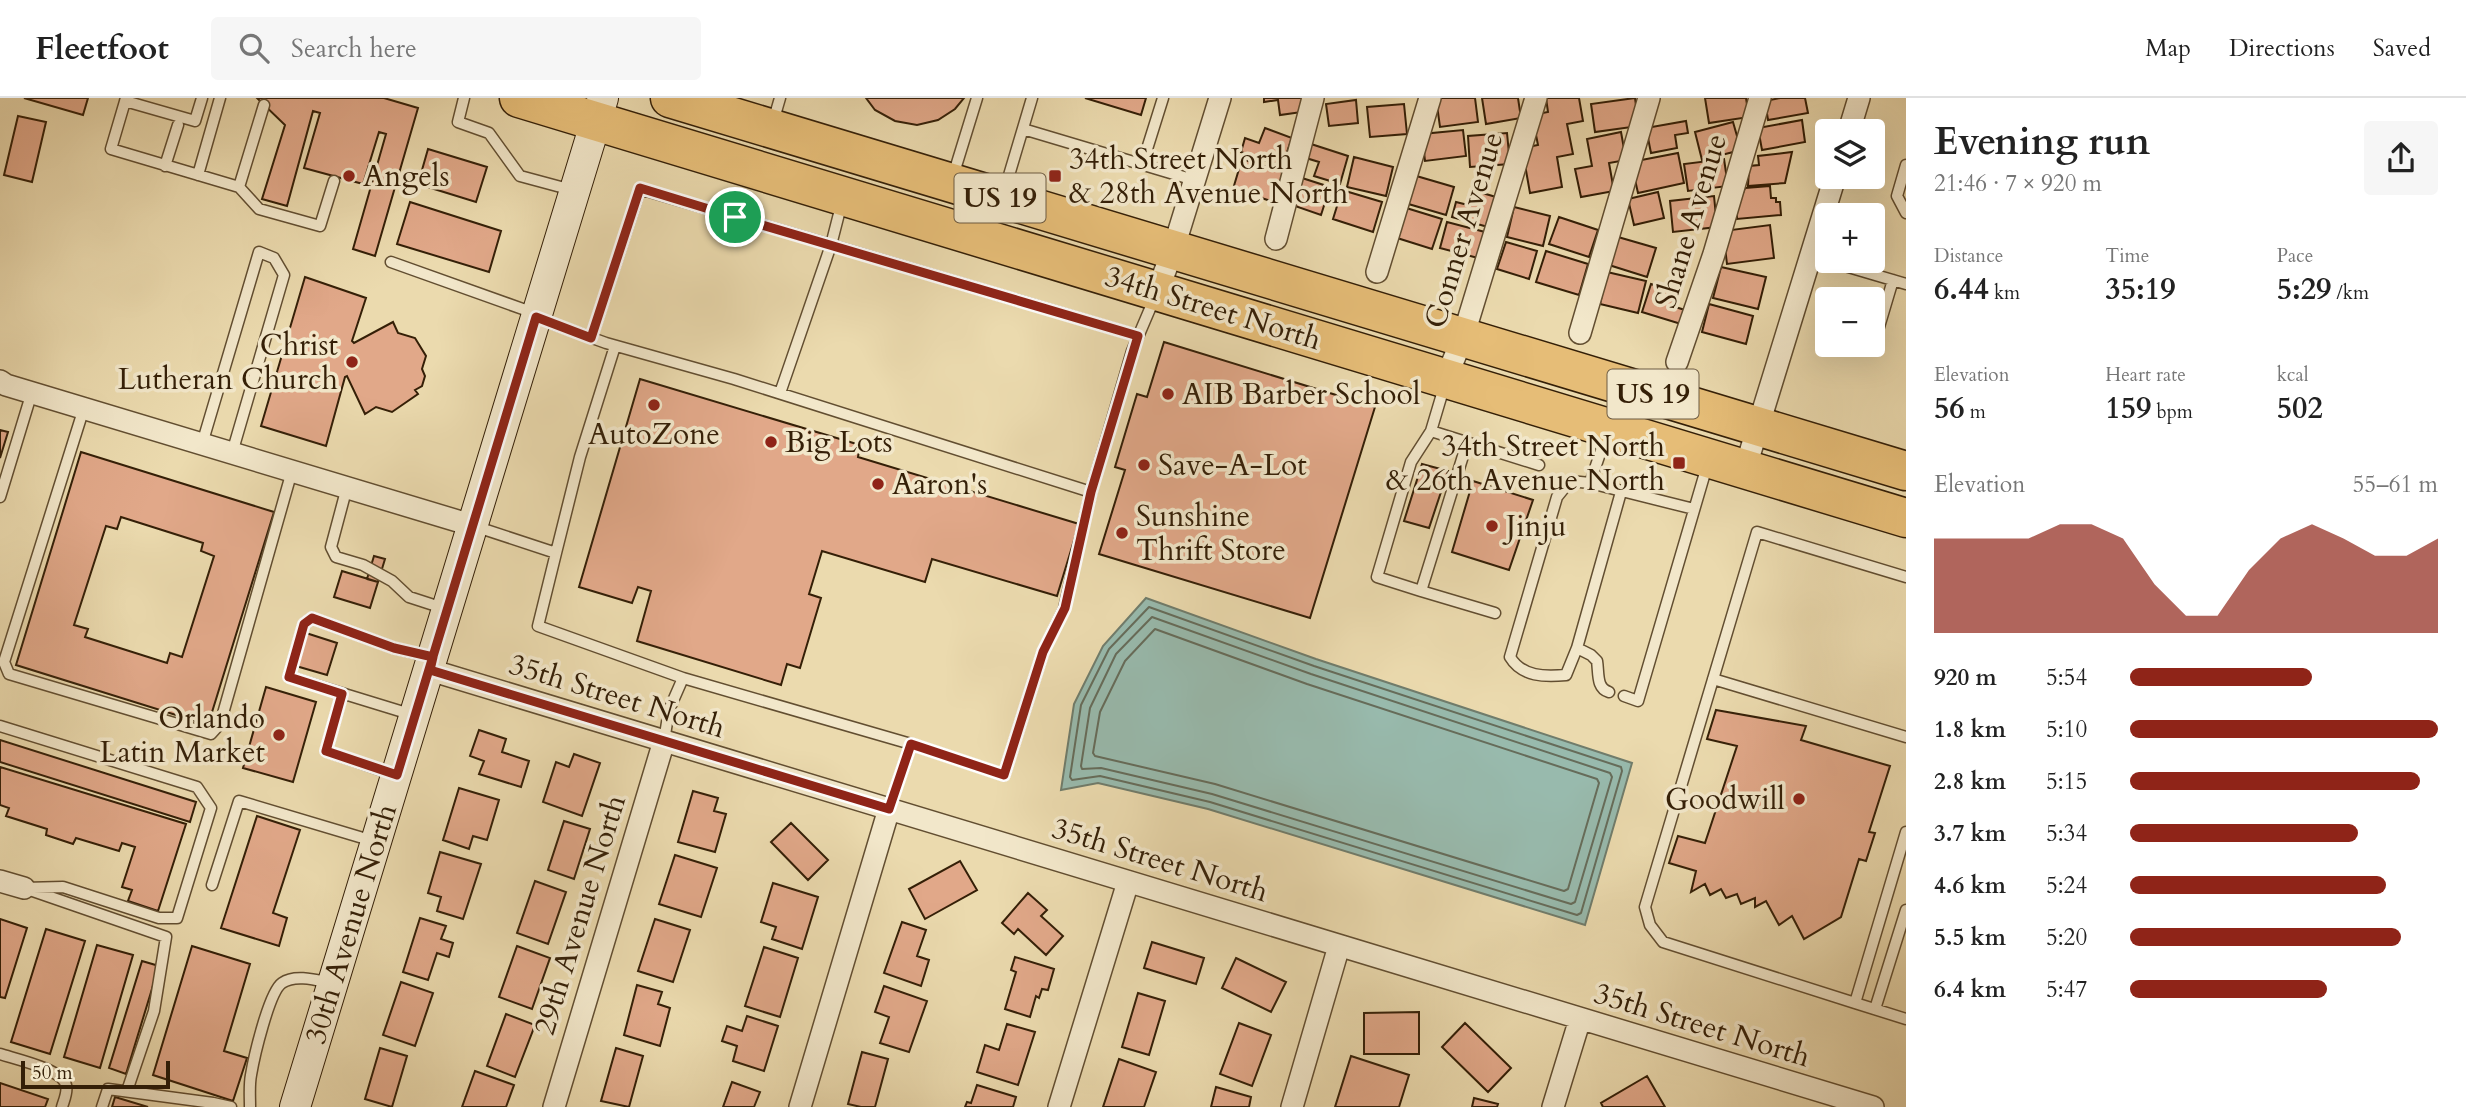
<!DOCTYPE html>
<html lang="en">
<head>
<meta charset="utf-8">
<style>
  body { margin:0; font-family:Cardo,serif; background:#f6f6f6; color:#222; height:100vh; display:flex; flex-direction:column; font-size:26px; white-space:nowrap }
  * { box-sizing:border-box; margin:0 }
  p { font-size:23px; color:#767676 }
  .icon { flex:none; width:38px; height:38px; fill:none; stroke:currentColor; stroke-width:2; stroke-linecap:round; stroke-linejoin:round }
  .map { position:relative; flex:1; overflow:hidden }
  .side { display:flex; flex-direction:column; background:#fff; width:560px }
  .side>* { flex:none }
  .fabs { position:absolute; left:1815px; top:21px; display:grid; gap:14px }
  .fabs a { display:grid; place-items:center; width:70px; height:70px; border-radius:7px; background:#fff; box-shadow:0 7px 28px #0002; font-size:35px }
  .scale { position:absolute; left:21px; bottom:18px; width:149px; box-sizing:border-box; padding-left:7px; border:4px solid #341f07; border-top:0; font-size:19px; line-height:24px; white-space:nowrap; color:#341f07; -webkit-text-stroke:5px #f2e7ca; paint-order:stroke }
  .pin { position:absolute; display:grid; place-items:center; width:60px; height:60px; color:#fff; margin:-30px; border:4px solid #fff; border-radius:50%; box-shadow:0 2px 7px #0007 }
  .round { display:grid; place-items:center; flex:none; width:74px; height:74px; border-radius:7px; background:#f6f6f6 }
  .headline { display:flex; align-items:center; justify-content:space-between; height:119px; padding:0 28px }
  h1 { font-size:38px; font-weight:700; line-height:52px }
  .figures { display:grid; grid-template-columns:repeat(3,1fr); gap:10px; height:119px; padding:7px 28px }
  .figures div { display:grid; align-content:center }
  .figures b { font-size:30px; font-weight:700 }
  .figures small { font-size:19px; font-weight:400 }
  .figures p { font-size:19px }
  .chart { height:196px; padding:14px 28px }
  .chart p { display:flex; justify-content:space-between }
  .chart svg { width:100%; height:126px; margin-top:7px; fill:#8f2418; opacity:.7 }
  ul { padding:0 28px; list-style:none; font-size:23px }
  li { display:grid; grid-template-columns:112px 84px 1fr; align-items:center; height:52px }
  li i { height:18px; border-radius:9px; background:#8f2418 }
  header { display:flex; align-items:center; gap:42px; box-sizing:border-box; height:98px; padding:0 35px; background:#fff; border-bottom:2px solid #e0e0e0 }
  header strong { font-size:33px }
  nav { display:flex; gap:38px; margin-inline-start:auto; font-size:24px }
  .search { width:490px; height:63px; background:#f6f6f6; display:flex; align-items:center; gap:18px; box-sizing:border-box; padding:0 24px; border-radius:7px; color:#767676; font-size:26px }
  main { display:flex; flex:1; min-height:0 }
  .map>svg:first-child { display:block }
</style>
</head>
<body>
<header>
<strong>Fleetfoot</strong>
<div class="search"><svg class="icon" aria-label="search" viewBox="0 0 24 24"><circle cx="10" cy="10" r="6"/><path d="M15 15l6 6"/></svg>Search here</div>
<nav><a>Map</a><a>Directions</a><a>Saved</a></nav>
</header>
<main>
<div class="map">
<svg width="1906" height="1009" viewBox="0 0 1906 1009">
  <rect width="100%" height="100%" fill="#ebdaae"/>
  <filter id="stains"><feTurbulence type="fractalNoise" baseFrequency=".00286" numOctaves="4"/><feColorMatrix values="0 0 0 0 .2 0 0 0 0 .09 0 0 0 0 .02 0 0 0 .5 -.17"/></filter>
  <radialGradient id="worn" r=".72"><stop offset=".6" stop-color="#630" stop-opacity="0"/><stop offset="1" stop-color="#630" stop-opacity=".3"/></radialGradient>
  <path fill="#98baad" stroke="#707c6b" stroke-width="2" d="M1146 500 1316 561 1632 665 1585 827 1208 711 1098 685 1061 692 1074 606 1103 548Z"/>
  <g fill="none" stroke-linecap="round" stroke-linejoin="round">
    <path stroke="#666c5a" stroke-width="2" d="M1149 509 1314 568 1621 669 1622 673 1581 815 1577 817 1210 704 1100 678 1072 682 1070 679 1081 607 1109 551Z
      M1152 519 1311 576 1610 675 1612 679 1575 804 1571 806 1212 696 1101 670 1082 671 1081 668 1090 610 1116 556Z
      M1155 531 1307 586 1597 681 1599 685 1568 791 1564 793 1215 686 1095 658 1093 655 1100 614 1125 563Z"/>
  </g>
  <path fill="#e1a889" stroke="#341f07" stroke-width="2" fill-rule="evenodd" d="M24 0H88L83 17Z
    M257 0H384L418 10 375 158 353 151 386 36 379 34 363 86 304 70 320 15 313 13 287 108 262 101 285 27Z
    M866 0H964L955 11 938 22 917 27 895 23 875 12Z
    M1085 0H1146L1141 17Z
    M1264 0H1307L1309 13 1280 17 1278 2 1264 4Z
    M1436 0H1475L1478 24 1440 29Z
    M1482 0H1518L1521 20 1486 26Z
    M1546 0H1579L1583 23 1567 26 1573 56 1557 59 1562 89 1530 95 1522 50 1538 47 1532 17 1548 14Z
    M1635 0 1639 28 1595 34 1591 6Z
    M1705 0H1746L1749 19 1709 25Z
    M1780 0H1805L1808 15 1768 22 1765 3Z
    M1356 2 1358 25 1329 28 1326 6Z
    M1404 6 1407 36 1370 39 1367 9Z
    M18 18 46 24 32 84 4 77Z
    M1802 22 1805 44 1762 52 1758 30Z
    M1686 23 1688 35 1675 37 1677 50 1651 55 1646 30Z
    M1733 24 1741 52 1702 62 1695 34Z
    M1265 30 1292 40 1282 68 1241 54 1245 40 1259 45Z
    M1463 32 1466 58 1425 63 1422 36Z
    M1621 34 1626 62 1609 65 1614 93 1581 99 1575 71 1592 68 1587 41Z
    M1507 35 1510 66 1470 69 1468 38Z
    M1311 46 1348 58 1340 86 1314 78 1319 64 1306 60Z
    M428 51 487 69 476 104 418 86Z
    M1792 54 1785 85 1748 88 1749 68 1759 67 1758 58Z
    M1678 55 1684 85 1638 95 1631 64Z
    M1354 59 1393 69 1386 98 1347 89Z
    M1242 61 1283 74 1274 104 1233 91Z
    M1724 61 1728 88 1688 93 1684 66Z
    M1413 77 1454 89 1446 117 1405 105Z
    M1302 80 1330 89 1321 117 1292 107Z
    M1770 88 1771 100H1776V104H1780L1781 117 1737 121V110L1745 90Z
    M1342 92 1382 104 1373 134 1333 121Z
    M1472 92 1496 99 1488 129 1452 119 1456 104 1468 107Z
    M1658 94 1664 120 1634 127 1628 101Z
    M1714 98 1717 129 1673 134 1670 103Z
    M410 104 501 133 489 174 397 146Z
    M1403 109 1442 121 1432 151 1394 139Z
    M1514 109 1550 118 1543 148 1507 139Z
    M1559 119 1598 132 1589 159 1549 146Z
    M1447 124 1485 134 1478 160 1440 150Z
    M1770 127 1774 160 1727 166 1723 133Z
    M1618 139 1656 150 1647 179 1609 167Z
    M1506 144 1537 153 1529 181 1497 171Z
    M1546 153 1588 166 1579 197 1536 184Z
    M1721 169 1766 179 1758 211 1713 200Z
    M1607 174 1646 183 1638 215 1600 206Z
    M305 179 366 200 352 243 354 245 393 224 398 235 415 240 426 258 422 271 425 278 422 288 415 292 418 296 392 314 376 309 365 316 347 278 345 279 326 348 261 328Z
    M1651 186 1677 194 1672 208 1685 212 1681 226 1642 214Z
    M1709 206 1753 218 1746 246 1702 234Z
    M1164 244 1375 309 1310 520 1099 456 1125 372 1115 369 1137 296 1147 299Z
    M640 281 860 347 858 359 1079 426 1057 498 932 461 925 484 822 453 809 496 821 500 800 570 787 566 781 587 637 543 651 493 638 489 632 505 579 489Z
    M0 332 8 334 0 360Z
    M81 354 274 414 208 627 16 567ZM121 419 203 445 201 453 214 458 182 559 170 555 167 565 85 539 88 531 74 527 106 428 117 431Z
    M1422 366 1448 373 1429 430 1404 423Z
    M1473 383 1533 402 1509 472 1452 454Z
    M374 458 385 461 378 484 367 481Z
    M342 473 378 484 370 510 334 499Z
    M306 535 337 545 327 577 296 568Z
    M266 589 316 604 293 684 243 670Z
    M1716 612 1806 628 1801 642 1890 668 1869 734 1875 735 1866 763 1859 761 1841 819 1804 841 1792 818 1779 827 1766 803 1755 809V800L1741 806 1737 796 1726 800 1721 791 1710 797 1705 786 1691 794 1696 773 1669 765 1678 738 1705 745 1737 648 1707 641Z
    M479 632 506 641 502 654 529 663 521 689 479 676 484 663 470 658Z
    M0 642 196 704 190 724 0 664Z
    M574 656 600 665 582 718 543 704 556 664 569 669Z
    M0 669 186 726 158 813 128 803 132 792 122 789 135 749 122 745 119 753 76 740 73 746 46 737 47 731 6 718 9 710 0 707Z
    M459 690 499 702 487 742 473 738 469 751 443 742Z
    M693 693 718 700 714 713 726 716 715 754 678 744Z
    M257 718 300 732 273 815 287 820 279 848 221 830Z
    M564 723 590 731 574 781 548 772Z
    M791 725 828 762 808 782 771 744Z
    M440 754 481 766 463 821 437 813 441 799 428 795Z
    M675 757 717 770 701 819 659 806Z
    M960 763 977 792 925 821 909 791Z
    M535 783 566 794 548 846 517 835Z
    M773 785 818 799 802 851 772 841 776 829 761 824Z
    M1028 795 1047 812 1041 818 1063 838 1046 857 1018 831 1014 836 1002 825Z
    M420 820 446 828 441 841 453 845 449 859 437 855 428 882 403 874Z
    M0 821 27 830 5 900 0 899Z
    M655 821 690 832 673 884 638 873Z
    M902 824 926 832 917 858 929 862 921 888 884 875Z
    M46 831 85 843 50 956 11 944Z
    M1152 844 1204 860 1196 886 1144 870Z
    M97 847 133 857 100 970 64 959Z
    M192 848 250 866 224 953 247 960 233 1003 153 977Z
    M517 848 550 860 532 911 499 899Z
    M764 849 798 860 780 919 745 908Z
    M1015 859 1054 871 1048 892 1042 891 1039 900 1036 898 1030 919 1005 911 1016 874 1011 872Z
    M1236 860 1286 884 1271 914 1222 890Z
    M142 863 159 868 126 976 109 970Z
    M401 884 433 895 415 948 383 937Z
    M637 887 662 894 658 906 670 910 660 948 624 937Z
    M884 888 927 903 909 954 880 945 889 919 875 914Z
    M1138 895 1165 903 1149 957 1122 949Z
    M1419 914V956H1364V915Z
    M506 916 535 927 515 979 487 968Z
    M747 918 778 928 764 973 733 963 737 948 722 943 727 928 742 933Z
    M1239 925 1271 937 1252 988 1220 976Z
    M1465 925 1511 970 1488 994 1442 949Z
    M1007 926 1035 934 1018 987 977 974 985 947 999 952Z
    M380 950 407 958 392 1009 365 1001Z
    M616 950 643 958 629 1009 601 1003Z
    M862 954 888 961 875 1009H861L848 1006Z
    M1351 958 1409 977 1399 1009H1335Z
    M1119 961 1156 974 1144 1009H1103Z
    M475 973 514 987 506 1009H462Z
    M1647 978 1665 1009H1603L1601 1005Z
    M732 984 760 994 754 1009H723Z
    M0 985 48 1001 45 1009H0Z
    M977 987 1016 999 1013 1009H965L967 1004 971 1005Z
    M1216 989 1251 999 1249 1009H1211Z
    M115 999 148 1009H112Z
    M1474 1000 1498 1006 1497 1009H1472Z"/>
  <g fill="none" stroke-linecap="round" stroke-linejoin="round">
    <g stroke="#624e31" stroke-width="13">
      <path id="lane" d="M126 0 111 51 239 89 264 7
        M464 0 458 24 489 35 520 78 572 92
        M125 3 195 23 202 0
        M773 24 780 0
        M1023 31 1194 82
        M1142 67 1163 0
        M1906 67 1897 98 1906 115
        M165 68 178 27
        M198 77 220 0
        M953 78 977 0
        M239 89 259 111 320 128 334 83
        M1004 94 1032 0
        M1828 163 1906 186
        M391 164 534 215
        M537 220 606 245 734 281 1091 394 1132 253 1155 199
        M1876 239 1893 182
        M591 240 640 91 831 147 842 104
        M1445 286 1431 333 1539 367
        M780 295 831 147 1138 238
        M84 310 4 564 9 576 211 636 220 626 292 373
        M1431 333 1411 364 1377 479 1421 493 1467 345
        M202 346 259 154 274 160 284 177 232 355
        M1590 385 1607 335
        M347 389 331 449 336 459 363 467 392 483 409 499 446 511
        M0 399 32 294
        M474 428 556 455 580 359 615 248
        M556 455 538 528 683 580 669 612 664 643
        M1906 479 1757 434 1645 809 1650 827 1663 844 1855 905 1906 734
        M1421 493 1495 515
        M1577 550 1621 394
        M683 580 911 646 889 711
        M1713 581 1906 639
        M1609 594C1596 590 1599 575 1597 563L1591 557 1577 550 1566 577C1545 579 1522 579 1510 559L1557 399 1570 383 1590 385 1694 411
        M342 596 326 653 395 677
        M1624 598 1638 603 1707 368
        M413 617 289 579 304 526 312 520 394 550 431 559
        M0 628 197 689 211 710 177 820H159L63 789 24 790
        M911 646 1004 677 1043 554 1064 511 1091 394
        M212 787 239 703 373 743
        M30 792 166 839 154 913 127 993
        M1855 905 1906 921
        M1875 911 1906 812
        M0 956C15 961 62 971 66 987 68 994 64 1002 62 1009
        M102 1009 108 991 213 1005 231 1009
        M250 1009C250 998 249 987 251 977 254 959 269 894 282 885 295 876 316 882 330 885"/>
    </g>
    <g stroke="#624e31" stroke-width="24">
      <path id="street" d="M1849 33 1859 0
        M1276 141 1313 0
        M1377 174 1430 0
        M1157 194 1173 152 1220 0
        M1580 235 1649 0
        M1677 264 1714 156 1760 0
        M1446 280 1463 239 1536 0
        M0 283 6 287 471 427
        M1745 371 1835 79
        M430 572 1873 1009
        M0 783 24 790
        M554 1009 664 643
        M800 1009 889 711
        M1059 1009 1128 784
        M1292 1009 1339 848
        M1553 1009 1580 921"/>
    </g>
    <g stroke="#341f07" stroke-width="32">
      <path id="secondary" d="M295 1009 603 0"/>
    </g>
    <g stroke="#341f07" stroke-width="41">
      <path id="highway" d="M519 0 1906 420
        M670 0 1906 373"/>
    </g>
    <use href="#lane" stroke="#f2e7ca" stroke-width="10"/>
    <use href="#street" stroke="#f2e7ca" stroke-width="21"/>
    <use href="#secondary" stroke="#f2e7ca" stroke-width="30"/>
    <use href="#highway" stroke="#e6bd77" stroke-width="38"/>
  </g>
  <g fill="none" stroke-linecap="round" stroke-linejoin="round">
    <g stroke="#fff" stroke-width="14">
      <path id="route" d="M735 119 640 90 591 240 536 219C489 372 443 525 397 677L326 653 342 596 289 579 304 526 312 520 394 550 433 559 430 572 889 711 911 646 1004 677 1043 554 1065 510 1091 394 1138 238 735 119"/>
    </g>
    <use href="#route" stroke="#8f2418" stroke-width="9"/>
  </g>
  <g fill="#8f2418" stroke="#f2e7ca" stroke-width="2.5">
    <circle cx="349" cy="78" r="7"/>
    <rect x="1048" y="71" width="14" height="14" rx="3.5"/>
    <circle cx="352" cy="264" r="7"/>
    <circle cx="1168" cy="296" r="7"/>
    <circle cx="654" cy="307" r="7"/>
    <circle cx="771" cy="344" r="7"/>
    <rect x="1672" y="358" width="14" height="14" rx="3.5"/>
    <circle cx="1144" cy="367" r="7"/>
    <circle cx="878" cy="386" r="7"/>
    <circle cx="1492" cy="428" r="7"/>
    <circle cx="1122" cy="435" r="7"/>
    <circle cx="279" cy="637" r="7"/>
    <circle cx="1799" cy="701" r="7"/>
  </g>
  <g text-anchor="middle" dominant-baseline="central" stroke-width="7" stroke-linejoin="round" paint-order="stroke">
    <g fill="#f2e7ca" stroke="#6d5b42" stroke-width="2">
      <rect x="954.5" y="75.5" width="91" height="49" rx="5"/>
      <rect x="1607.5" y="271.5" width="91" height="49" rx="5"/>
    </g>
    <g font-size="28" font-weight="bold" fill="#341f07">
      <text x="1000" y="100">US 19</text>
      <text x="1653" y="296">US 19</text>
    </g>
    <g font-size="30" fill="#341f07" stroke="#f2e7ca" text-anchor="start">
      <text x="1069" y="61">34th Street North<tspan x="1069" dy="34">&amp; 28th Avenue North</tspan></text>
      <text x="363" y="78">Angels</text>
      <text x="338" y="247" text-anchor="end">Christ<tspan x="338" dy="34">Lutheran Church</tspan></text>
      <text x="1182" y="296">AIB Barber School</text>
      <text x="654" y="336" text-anchor="middle">AutoZone</text>
      <text x="785" y="344">Big Lots</text>
      <text x="1665" y="348" text-anchor="end">34th Street North<tspan x="1665" dy="34">&amp; 26th Avenue North</tspan></text>
      <text x="1158" y="367">Save-A-Lot</text>
      <text x="892" y="386">Aaron's</text>
      <text x="1136" y="418">Sunshine<tspan x="1136" dy="34">Thrift Store</tspan></text>
      <text x="1506" y="428">Jinju</text>
      <text x="265" y="620" text-anchor="end">Orlando<tspan x="265" dy="34">Latin Market</tspan></text>
      <text x="1785" y="701" text-anchor="end">Goodwill</text>
    </g>
    <g font-size="30" fill="#341f07" stroke="#f2e7ca">
      <text transform="translate(1691 123) rotate(-73)">Shane Avenue</text>
      <text transform="translate(1464 132) rotate(-73)">Conner Avenue</text>
      <text transform="translate(1213 210) rotate(17)">34th Street North</text>
      <text transform="translate(617 598) rotate(17)">35th Street North</text>
      <text transform="translate(1160 762) rotate(17)">35th Street North</text>
      <text transform="translate(580 817) rotate(-73)">29th Avenue North</text>
      <text transform="translate(351 826) rotate(-73)">30th Avenue North</text>
      <text transform="translate(1702 927) rotate(17)">35th Street North</text>
    </g>
  </g>
  <rect width="100%" height="100%" filter="url(#stains)"/>
  <rect width="100%" height="100%" fill="url(#worn)"/>
</svg>
<div class="fabs">
<a><svg class="icon" aria-label="layers" viewBox="0 0 24 24"><path d="M12 4l9 5-9 5-9-5zM3 14l9 5 9-5"/></svg></a>
<a>+</a>
<a>−</a>
</div>
<div class="scale">50 m</div>
<div class="pin" style="left:735px;top:119px;background:#1e9e55"><svg class="icon" aria-label="arrive" viewBox="0 0 24 24"><path d="M6 21V4h12l-3 4 3 4H6"/></svg></div>
</div>
<section class="side">
<div class="headline"><div><h1>Evening run</h1><p>21:46 · 7 × 920 m</p></div><a class="round"><svg class="icon" aria-label="share" viewBox="0 0 24 24"><path d="M12 15V3M7 8l5-5 5 5M5 13v7h14v-7"/></svg></a></div>
<div class="figures">
<div><p>Distance</p><b>6.44<small> km</small></b></div>
<div><p>Time</p><b>35:19</b></div>
<div><p>Pace</p><b>5:29<small> /km</small></b></div>
</div>
<div class="figures">
<div><p>Elevation</p><b>56<small> m</small></b></div>
<div><p>Heart rate</p><b>159<small> bpm</small></b></div>
<div><p>kcal</p><b>502</b></div>
</div>
<div class="chart"><p><span>Elevation</span>55–61 m</p>
<svg viewBox="0 0 160 44" preserveAspectRatio="none"><path d="M0 44V11L10 11L20 11L30 11L40 6L50 6L60 11L70 27L80 38L90 38L100 22L110 11L120 6L130 11L140 17L150 17L160 11V44z"/></svg>
</div>
<ul>
<li><b>920 m</b>5:54<i style="width:59%"></i></li>
<li><b>1.8 km</b>5:10<i style="width:100%"></i></li>
<li><b>2.8 km</b>5:15<i style="width:94%"></i></li>
<li><b>3.7 km</b>5:34<i style="width:74%"></i></li>
<li><b>4.6 km</b>5:24<i style="width:83%"></i></li>
<li><b>5.5 km</b>5:20<i style="width:88%"></i></li>
<li><b>6.4 km</b>5:47<i style="width:64%"></i></li>
</ul>
</section>
</main>
</body>
</html>
